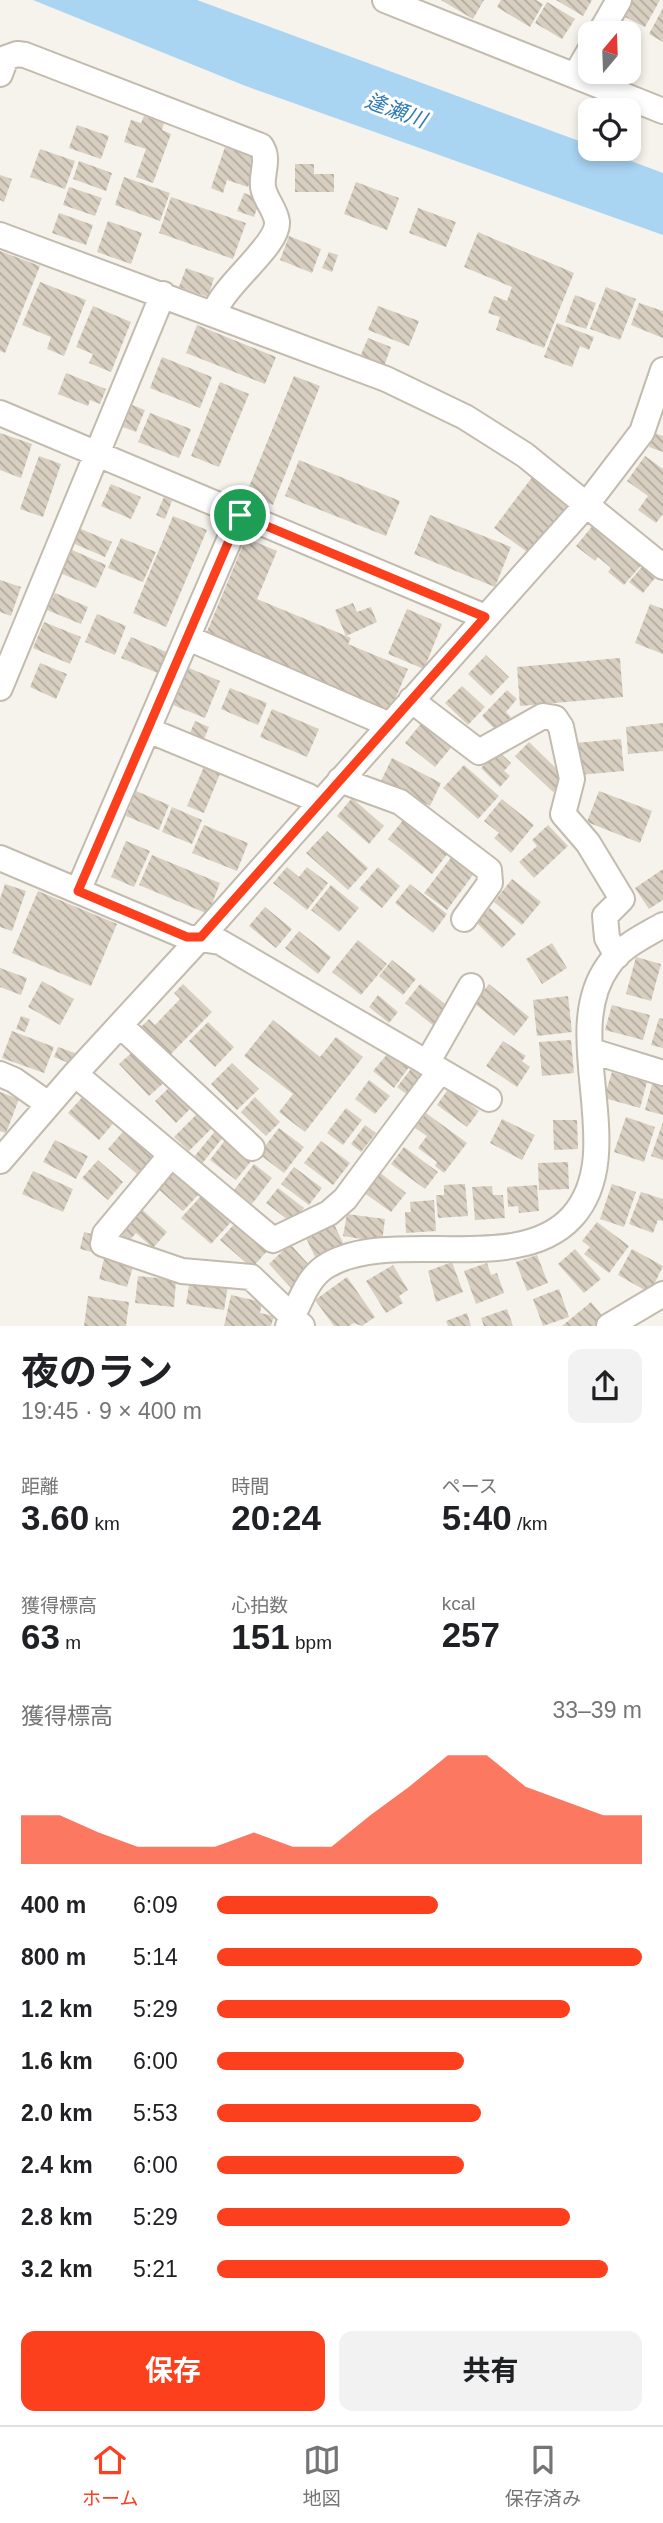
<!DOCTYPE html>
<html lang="ja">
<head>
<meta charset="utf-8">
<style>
  body { margin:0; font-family:Helvetica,"Noto Sans JP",sans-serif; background:#f2f2f2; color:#202124; height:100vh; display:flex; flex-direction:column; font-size:26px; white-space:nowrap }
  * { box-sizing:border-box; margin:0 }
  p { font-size:23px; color:#757577 }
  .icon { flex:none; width:38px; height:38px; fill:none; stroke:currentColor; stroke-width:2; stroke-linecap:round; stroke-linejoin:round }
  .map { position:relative; height:1326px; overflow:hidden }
  .panel { display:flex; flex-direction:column; background:#fff; flex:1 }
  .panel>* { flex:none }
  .needle { width:46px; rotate:19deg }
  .fabs { position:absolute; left:578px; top:21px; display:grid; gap:14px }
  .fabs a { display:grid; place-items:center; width:63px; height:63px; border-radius:14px; background:#fff; box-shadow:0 4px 10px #0003; font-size:35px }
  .pin { position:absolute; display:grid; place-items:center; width:60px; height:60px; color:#fff; margin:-30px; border:4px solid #fff; border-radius:50%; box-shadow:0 2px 7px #0007 }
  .round { display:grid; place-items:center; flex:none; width:74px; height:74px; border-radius:14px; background:#f2f2f2 }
  .headline { display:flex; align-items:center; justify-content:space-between; height:119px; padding:0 21px }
  h1 { font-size:38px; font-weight:700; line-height:52px }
  .stats { display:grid; grid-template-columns:repeat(3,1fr); gap:10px; height:119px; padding:7px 21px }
  .stats div { display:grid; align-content:center }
  .stats b { font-size:35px; font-weight:700 }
  .stats small { font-size:19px; font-weight:400 }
  .stats p { font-size:19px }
  .chart { height:196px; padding:14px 21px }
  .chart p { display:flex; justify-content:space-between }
  .chart svg { width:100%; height:126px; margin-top:7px; fill:#fc3f1d; opacity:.7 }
  .primary-button { display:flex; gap:14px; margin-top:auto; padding:14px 21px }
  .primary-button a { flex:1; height:80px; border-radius:14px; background:#fc3f1d; color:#fff; font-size:28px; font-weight:700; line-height:80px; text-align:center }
  .primary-button a+a { background:#f2f2f2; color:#202124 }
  ul { padding:0 21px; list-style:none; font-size:23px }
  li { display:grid; grid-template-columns:112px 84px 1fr; align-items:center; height:52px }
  li i { height:18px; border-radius:9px; background:#fc3f1d }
  .dock { display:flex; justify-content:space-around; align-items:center; height:98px; border-top:2px solid #e0e0e0; background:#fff; font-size:19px; color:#757577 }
  .dock a { display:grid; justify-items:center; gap:4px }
  .dock .selected { color:#fc3f1d }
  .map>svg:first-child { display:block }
</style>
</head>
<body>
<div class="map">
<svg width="663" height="1326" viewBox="0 0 663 1326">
  <defs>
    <pattern id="building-back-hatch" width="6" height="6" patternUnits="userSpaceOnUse" patternTransform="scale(1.75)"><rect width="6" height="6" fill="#d8cfc1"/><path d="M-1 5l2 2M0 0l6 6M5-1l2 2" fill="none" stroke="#b1aa9e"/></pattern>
  </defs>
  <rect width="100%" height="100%" fill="#f6f3ec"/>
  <path fill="#a9d4f2" d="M33 0H197L590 145V149H599L663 173V235L243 85Z"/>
  <path fill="url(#building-back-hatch)" d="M441 0H484L473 19Z
    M501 0H536L543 4 530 27 497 7Z
    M556 0H592L583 16Z
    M629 0H660L645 27 621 15Z
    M547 2 575 19 562 39 535 23Z
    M663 8V42L649 34Z
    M144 116 164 123 162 130 171 134 153 183 136 177 146 149 124 142 131 120 141 123Z
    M77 125 109 136 101 159 69 148Z
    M226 144 259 155 248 187 227 180 223 193 211 188Z
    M40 149 75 161 65 189 30 177Z
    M79 161 112 173 106 191 73 179Z
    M295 164H314V174H334V192H295Z
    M0 175 12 179 4 202 0 200Z
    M124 177 170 193 160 221 115 205Z
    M356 182 399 198 387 230 344 214Z
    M69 187 102 198 95 216 63 205Z
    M244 193 260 199 254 217 237 211Z
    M171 197 246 223 233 259 159 233Z
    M418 208 456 222 446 247 409 233Z
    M59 213 93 225 86 245 52 233Z
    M108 221 142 233 131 264 97 252Z
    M478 232 574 273 544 348 496 330 500 317 488 313 494 296 507 301 512 287 464 267Z
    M289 236 321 249 312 273 280 260Z
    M0 251 40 266 5 353 0 351Z
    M329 252 338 255 332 272 322 268Z
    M186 268 214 278 208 297 179 287Z
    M40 282 86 300 64 356 47 349 51 337 22 325Z
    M606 287 636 299 620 340 590 329Z
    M575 295 596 303 586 329 565 322Z
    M639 303 663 311V338L631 325Z
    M93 306 131 322 111 372 89 363 93 354 76 347Z
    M378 306 419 321 409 346 368 330Z
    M557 323 594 337 589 350 580 346 572 367 544 357Z
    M197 325 276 357 265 384 186 353Z
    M368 338 391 347 384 366 360 357Z
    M162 357 212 377 200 408 150 388Z
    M66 373 106 389 100 404 90 400 88 406 58 394Z
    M294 376 320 386 273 505 246 494Z
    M220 382 249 394 219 467 191 456Z
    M132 405 145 410 136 432 123 427Z
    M150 413 191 429 179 458 138 442Z
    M0 433 32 444 21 478 0 470Z
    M654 433 663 436V452L649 447Z
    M39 456 61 464 43 517 20 509Z
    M645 456 663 469V514L656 523 638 510 648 496 627 481Z
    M299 460 400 501 386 536 285 496Z
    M533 476 569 503 530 554 494 528Z
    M111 484 141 497 131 519 101 506Z
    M164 497 172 501 165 519 156 515Z
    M430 515 511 547 495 587 414 554Z
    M173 516 207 530 166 627 133 613Z
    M594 524 643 563 624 585 608 572 611 568 598 557 595 561 576 546Z
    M76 527 112 542 105 557 70 542Z
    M121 538 156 552 143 582 108 568Z
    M246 538 277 551 257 599 351 638 348 644 408 669 390 711 206 634Z
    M70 549 106 565 96 588 60 573Z
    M646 562 659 573 643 593 629 582Z
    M0 580 21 587 11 616 0 612Z
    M55 593 88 607 81 624 47 610Z
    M353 603 357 612 371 607 377 622 346 636 335 610Z
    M650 604 663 609V654L635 643Z
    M407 609 442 624 424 669 388 654Z
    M97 614 126 626 115 655 85 642Z
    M44 622 81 637 70 664 33 648Z
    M131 637 169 653 160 674 121 658Z
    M486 655 509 677 491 696 468 674Z
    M620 658 623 697 520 706 517 667Z
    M40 663 67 674 56 699 30 687Z
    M189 668 220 681 205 718 173 705Z
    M462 686 485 707 468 725 445 703Z
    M230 688 267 703 258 725 221 709Z
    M507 690 517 699 506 712 511 717 497 731 482 716Z
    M272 709 319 729 307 757 260 737Z
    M424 720 454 744 435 767 405 743Z
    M195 721 209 727 204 739 190 733Z
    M663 723V751L628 754 626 727Z
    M621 739 624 771 578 775 575 743Z
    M529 742 562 774 558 778 563 782 553 792 515 756Z
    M498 751 511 763 504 771 510 776 500 787 481 768Z
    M392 758 441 783 430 806 381 781Z
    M206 762 222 769 204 813 187 806Z
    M464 765 499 796 478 819 443 788Z
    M136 791 169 805 159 830 126 816Z
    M599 791 652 811 640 843 587 822Z
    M352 798 384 826 369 844 337 816Z
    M502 799 534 825 511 853 494 838 499 833 484 821Z
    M172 807 202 820 192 844 162 832Z
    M407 815 451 849 432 874 388 839Z
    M204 825 248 843 237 871 192 853Z
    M548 825 568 846 534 878 519 862 537 846 532 840Z
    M327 831 368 868 348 890 306 853Z
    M126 841 150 851 134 887 111 877Z
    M152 855 220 883 208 914 139 885Z
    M453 855 475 872 447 910 424 893Z
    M287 867 299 877 307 867 328 883 307 910 273 883Z
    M378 867 400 886 382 908 359 889Z
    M663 869V900L649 909 635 888Z
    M512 879 541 902 522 925 494 902Z
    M5 884 26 891 12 931 0 927V899Z
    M410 884 447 914 433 933 395 903Z
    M331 885 359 908 339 932 311 910Z
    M38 891 117 924 91 986 12 953Z
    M265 907 292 929 276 948 249 926Z
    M490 908 516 934 502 948 476 922Z
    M299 931 331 957 318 974 285 948Z
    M358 940 387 964 361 995 332 972Z
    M552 943 567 968 542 984 526 959Z
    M636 957 661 964 651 1001 626 994Z
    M392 960 416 979 403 995 379 976Z
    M0 968 27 978 21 995 0 987Z
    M42 981 74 999 60 1025 28 1007Z
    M183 984 212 1012 170 1055 141 1027 149 1019 155 1025 180 999 174 993Z
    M420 984 449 1007 434 1026 405 1003Z
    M489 984 529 1017 514 1036 474 1003Z
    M378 995 398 1012 389 1023 369 1007Z
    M568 996 572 1032 537 1036 533 1000Z
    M612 1005 650 1015 643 1040 605 1030Z
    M21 1016 30 1019 25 1032 16 1029Z
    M659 1018 663 1019V1048L651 1045Z
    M273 1020 320 1057 336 1037 363 1057 305 1132 279 1112 293 1094 244 1056Z
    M208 1022 234 1047 215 1067 189 1041Z
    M12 1031 54 1047 44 1073 2 1058Z
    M571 1040 574 1073 542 1076 539 1042Z
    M503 1041 526 1056 522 1061 530 1067 517 1087 486 1066Z
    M58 1047 75 1053 71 1064 54 1057Z
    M137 1048 167 1080 149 1096 119 1064Z
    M389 1052 409 1067 394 1088 373 1071Z
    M232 1063 259 1089 237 1110 211 1084Z
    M414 1065 426 1074 409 1096 397 1087Z
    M612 1072 647 1082 640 1108 604 1098Z
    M369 1080 390 1096 375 1114 355 1099Z
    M653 1081 663 1084V1115L645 1110Z
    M172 1085 193 1106 176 1123 155 1101Z
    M449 1088 479 1111 467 1127 437 1105Z
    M0 1092 19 1099 6 1133 0 1131Z
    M86 1093 117 1119 99 1140 68 1113Z
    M255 1097 280 1122 266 1136 241 1112Z
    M346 1108 362 1120 343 1145 327 1133Z
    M202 1109 217 1123 189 1151 174 1137Z
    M426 1113 467 1143 444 1173 435 1166 437 1162 418 1148 427 1136 415 1128Z
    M626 1117 655 1127 644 1162 614 1152Z
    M502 1119 535 1135 522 1160 490 1143Z
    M553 1120H577L578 1149 554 1150Z
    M663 1122V1160L651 1156Z
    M365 1125 376 1133 361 1152 351 1144Z
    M127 1127 156 1152 137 1174 108 1149Z
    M279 1128 304 1147 284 1173 259 1154Z
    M216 1130 224 1136 201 1165 193 1158Z
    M226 1139 252 1160 236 1180 210 1160Z
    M55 1140 88 1156 76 1179 43 1162Z
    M321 1141 350 1163 333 1185 304 1163Z
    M404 1147 438 1172 425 1189 391 1164Z
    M98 1160 123 1182 108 1200 82 1178Z
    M568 1162 569 1189 539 1190 538 1163Z
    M254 1164 272 1178 252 1204 234 1190Z
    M294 1167 322 1188 309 1205 281 1184Z
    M172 1169 200 1193 183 1211 156 1187Z
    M33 1171 73 1189 63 1212 22 1194Z
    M379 1172 406 1193 391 1212 363 1192Z
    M465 1184 468 1216 438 1218 436 1195H444V1185Z
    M612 1184 636 1192 624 1227 600 1219Z
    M537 1185 539 1211 519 1213 518 1206 508 1207 507 1187Z
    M492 1186 493 1195H503L505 1218 475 1220 472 1187Z
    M278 1188 304 1208 292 1223 266 1203Z
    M641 1192 663 1199V1221L658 1220 653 1233 629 1224Z
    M201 1196 231 1222 211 1244 181 1218Z
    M434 1200 436 1231 406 1233 405 1212H411L410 1202Z
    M138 1206 167 1232 153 1248 136 1233 129 1241 117 1230Z
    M347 1214 385 1219 382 1242 343 1236Z
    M237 1221 269 1249 252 1268 220 1240Z
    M333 1222 345 1247 317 1261 305 1236Z
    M597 1222 629 1246 609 1273 584 1254 590 1247 582 1241Z
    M84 1232 96 1235 92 1252 80 1249Z
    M290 1244 312 1268 291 1288 269 1264Z
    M575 1249 601 1279 584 1293 558 1264Z
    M632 1249 663 1266 650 1293 618 1275Z
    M537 1255 548 1283 527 1291 516 1262Z
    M104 1259 133 1267 127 1287 99 1279Z
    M452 1262 463 1292 436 1302 428 1271Z
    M487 1263 491 1275 497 1273 504 1293 476 1304 464 1271Z
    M393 1265 408 1290 399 1296 403 1303 386 1313 366 1281Z
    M138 1276 176 1280 174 1307 135 1303Z
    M347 1277 375 1317 362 1326 354 1323 349 1326H334L315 1300Z
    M190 1280 228 1286 224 1310 186 1304Z
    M559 1289 569 1317 543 1326 533 1299Z
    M231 1295 262 1302 260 1313 274 1316 271 1326H224Z
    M88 1296 129 1302 126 1326H84Z
    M591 1302 604 1318 594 1326H562Z
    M507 1309 513 1326H484L481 1318Z
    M467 1313 471 1326H448L446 1321Z"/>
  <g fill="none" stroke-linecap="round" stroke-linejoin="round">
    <g stroke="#c2bbae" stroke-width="28">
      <path id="minor" d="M385 0 663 111
        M600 33 619 0
        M0 74 6 58 17 54 25 55 261 146C270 159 261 173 263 187 265 200 276 210 277 222 279 245 225 283 214 313
        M576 74 590 50
        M0 235 386 379 465 417 525 455 663 567
        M0 413 485 617
        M188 638 390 725
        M0 688 163 294
        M411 700 479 752 543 716 555 718 561 727 572 779 563 814 588 843 622 899 605 916 607 938 617 956
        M148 730 308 796 319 804
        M340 780 400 802 489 870 490 883 464 919
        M0 858 187 937 220 942 489 1099
        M78 891 240 515
        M120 1025 252 1148
        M592 1051 663 1073
        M427 1063 471 986
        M0 1074 14 1080 48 1104
        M75 1074 273 1240 329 1213 345 1199 440 1071
        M170 1156 105 1234 103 1244 182 1271 251 1277 302 1326
        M0 1161 75 1074 201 937 587 504 642 432 663 370
        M288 1326C299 1306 306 1277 328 1265 394 1227 517 1277 572 1217 631 1152 558 1035 608 966 620 947 644 936 663 925
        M609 1326 663 1294"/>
    </g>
    <use href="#minor" stroke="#fff" stroke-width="24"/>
  </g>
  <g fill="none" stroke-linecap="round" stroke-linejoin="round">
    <g stroke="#fff" stroke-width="14">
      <path id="route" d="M240 515 485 617 201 937H187L78 891Z"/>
    </g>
    <use href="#route" stroke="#fc3f1d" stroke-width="9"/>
  </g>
  <g text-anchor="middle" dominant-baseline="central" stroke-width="6" stroke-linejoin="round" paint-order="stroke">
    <g font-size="21" font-style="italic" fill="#2e7ab2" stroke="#fff">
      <text transform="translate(396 110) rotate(20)">逢瀬川</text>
    </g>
  </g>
</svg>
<div class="fabs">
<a><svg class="needle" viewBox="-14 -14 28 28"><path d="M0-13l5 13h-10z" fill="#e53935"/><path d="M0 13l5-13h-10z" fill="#757577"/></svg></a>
<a><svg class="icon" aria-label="locate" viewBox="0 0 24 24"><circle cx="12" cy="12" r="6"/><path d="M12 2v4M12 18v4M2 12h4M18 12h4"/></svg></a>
</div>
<div class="pin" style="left:240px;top:515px;background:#1e9e55"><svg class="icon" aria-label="arrive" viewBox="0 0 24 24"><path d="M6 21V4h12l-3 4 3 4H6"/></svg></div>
</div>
<section class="panel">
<div class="headline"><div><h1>夜のラン</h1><p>19:45 · 9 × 400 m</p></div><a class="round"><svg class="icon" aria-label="share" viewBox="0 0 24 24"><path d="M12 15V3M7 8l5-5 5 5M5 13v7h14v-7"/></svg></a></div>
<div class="stats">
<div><p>距離</p><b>3.60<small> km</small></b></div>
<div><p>時間</p><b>20:24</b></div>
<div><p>ペース</p><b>5:40<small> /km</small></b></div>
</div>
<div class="stats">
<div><p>獲得標高</p><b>63<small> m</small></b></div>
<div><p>心拍数</p><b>151<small> bpm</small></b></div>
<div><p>kcal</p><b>257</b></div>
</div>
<div class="chart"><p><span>獲得標高</span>33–39 m</p>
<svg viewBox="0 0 160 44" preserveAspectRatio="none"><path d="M0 44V27L10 27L20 33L30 38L40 38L50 38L60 33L70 38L80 38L90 27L100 17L110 6L120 6L130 17L140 22L150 27L160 27V44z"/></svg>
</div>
<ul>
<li><b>400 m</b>6:09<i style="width:52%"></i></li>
<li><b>800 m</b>5:14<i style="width:100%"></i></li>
<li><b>1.2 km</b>5:29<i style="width:83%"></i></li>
<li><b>1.6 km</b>6:00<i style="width:58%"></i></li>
<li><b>2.0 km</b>5:53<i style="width:62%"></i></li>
<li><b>2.4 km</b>6:00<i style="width:58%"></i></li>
<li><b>2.8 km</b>5:29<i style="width:83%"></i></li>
<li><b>3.2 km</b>5:21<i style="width:92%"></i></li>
</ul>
<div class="primary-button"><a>保存</a><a>共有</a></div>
</section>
<nav class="dock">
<a class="selected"><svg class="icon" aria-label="home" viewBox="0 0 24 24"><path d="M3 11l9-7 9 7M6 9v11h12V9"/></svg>ホーム</a>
<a><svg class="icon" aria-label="map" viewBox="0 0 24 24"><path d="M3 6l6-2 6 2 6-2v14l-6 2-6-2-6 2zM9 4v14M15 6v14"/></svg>地図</a>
<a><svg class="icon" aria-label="saved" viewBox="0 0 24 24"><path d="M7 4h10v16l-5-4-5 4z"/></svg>保存済み</a>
</nav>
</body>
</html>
